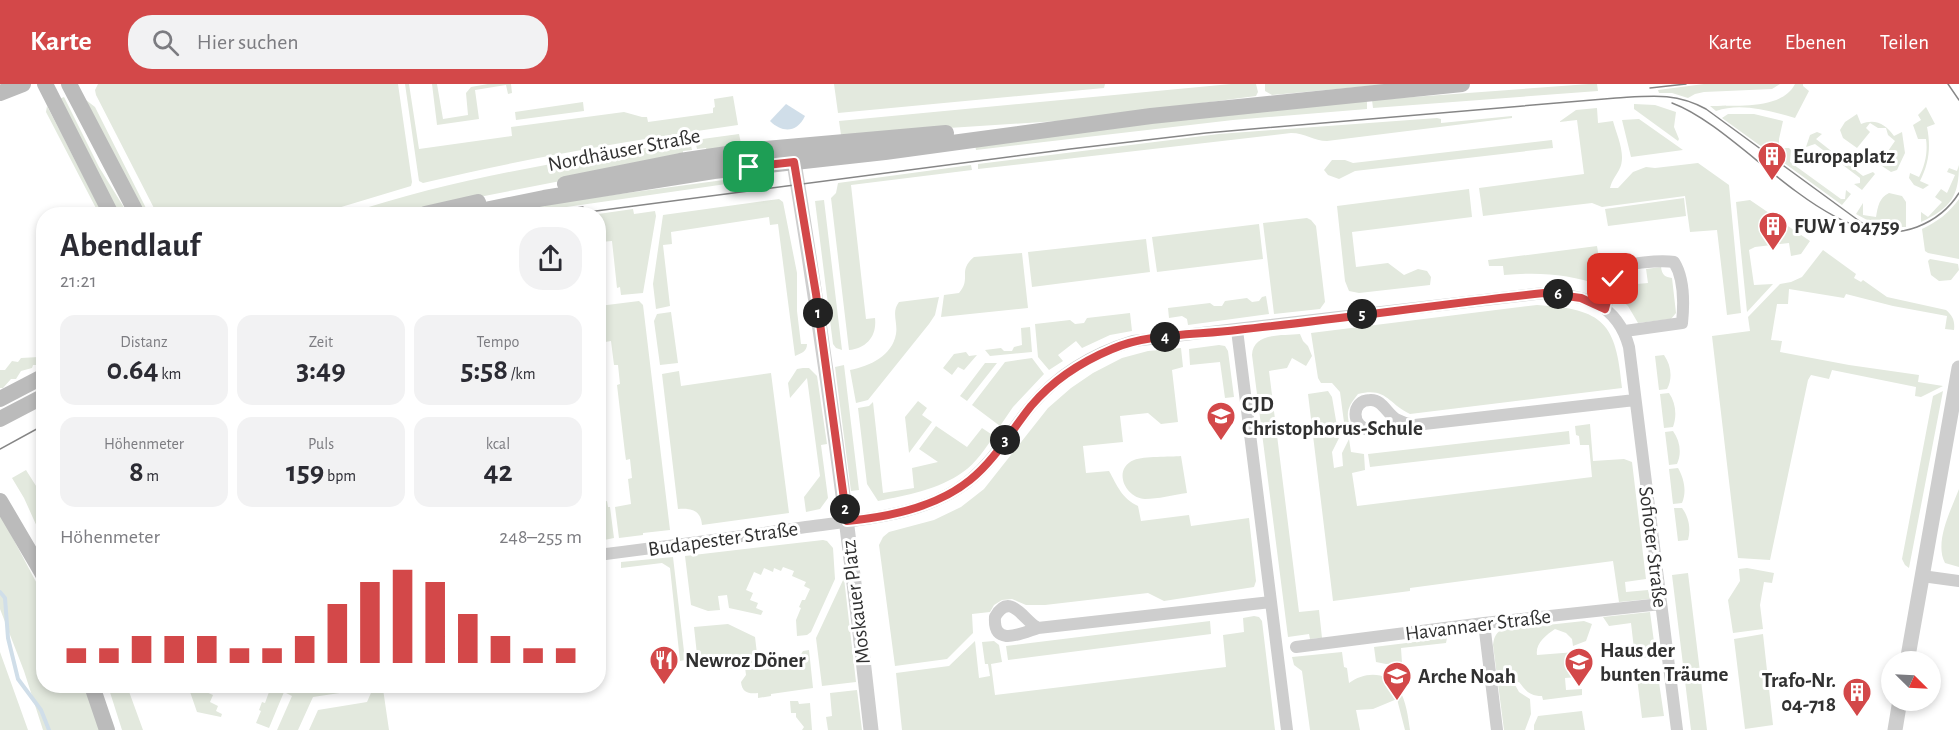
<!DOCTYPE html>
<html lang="de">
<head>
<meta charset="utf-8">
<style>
  body { margin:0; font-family:"Alegreya Sans",sans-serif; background:#f2f2f3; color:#2b2b33; height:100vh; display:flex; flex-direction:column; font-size:22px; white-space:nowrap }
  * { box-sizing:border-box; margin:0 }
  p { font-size:20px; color:#7c7c81 }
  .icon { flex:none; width:33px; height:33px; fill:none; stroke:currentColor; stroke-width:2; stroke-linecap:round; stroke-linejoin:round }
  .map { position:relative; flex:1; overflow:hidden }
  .side { position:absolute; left:36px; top:123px; width:570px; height:486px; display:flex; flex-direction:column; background:#fff; border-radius:24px; box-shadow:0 3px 9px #0003 }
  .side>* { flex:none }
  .needle { width:39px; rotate:114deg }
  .controls { position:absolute; left:1881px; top:567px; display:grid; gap:12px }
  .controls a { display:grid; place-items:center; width:60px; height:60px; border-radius:50%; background:#fff; box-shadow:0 3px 9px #0003; font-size:30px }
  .pin { position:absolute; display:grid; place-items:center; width:51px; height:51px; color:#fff; margin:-26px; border-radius:12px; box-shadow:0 3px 9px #0006 }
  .km { position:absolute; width:30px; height:30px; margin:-15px; border-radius:50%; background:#222; color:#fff; font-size:16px; line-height:30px; text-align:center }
  .round { display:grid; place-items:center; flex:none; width:63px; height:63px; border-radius:24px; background:#f2f2f3 }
  .head { display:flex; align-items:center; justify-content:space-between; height:102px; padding:0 24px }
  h1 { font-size:33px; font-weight:700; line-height:45px }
  .metrics { display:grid; grid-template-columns:repeat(3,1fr); gap:9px; height:102px; padding:6px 24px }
  .metrics div { display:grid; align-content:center; border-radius:15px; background:#f2f2f3; text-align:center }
  .metrics b { font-size:30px; font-weight:700 }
  .metrics small { font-size:16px; font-weight:400 }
  .metrics p { font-size:16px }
  .chart { height:168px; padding:12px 24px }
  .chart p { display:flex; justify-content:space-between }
  .chart svg { width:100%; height:108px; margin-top:6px; stroke:#d34849; stroke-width:6 }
  header { display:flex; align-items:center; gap:36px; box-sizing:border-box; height:84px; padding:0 30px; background:#d34849; color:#fff }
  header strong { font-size:28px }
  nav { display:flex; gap:33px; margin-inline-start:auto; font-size:21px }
  .search { width:420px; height:54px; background:#f2f2f3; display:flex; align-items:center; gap:15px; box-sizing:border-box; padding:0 21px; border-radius:24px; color:#7c7c81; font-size:22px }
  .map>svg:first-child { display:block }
</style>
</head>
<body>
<header>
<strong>Karte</strong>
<div class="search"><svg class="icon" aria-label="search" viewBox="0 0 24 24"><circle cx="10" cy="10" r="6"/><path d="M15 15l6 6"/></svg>Hier suchen</div>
<nav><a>Karte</a><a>Ebenen</a><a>Teilen</a></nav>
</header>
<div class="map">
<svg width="1959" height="646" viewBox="0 0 1959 646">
  <rect width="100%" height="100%" fill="#fff"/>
  <path fill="#e3e9de" d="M98 0H398L412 98 411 102 318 130H157L96 11 95 6Z
    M405 0H409L419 65 512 52 511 43 624 28 642 33H647L648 38 713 29V24L715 23 714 15 733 12 738 41C632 56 527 74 423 99L419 97Z
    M432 0H437L443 35 468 31 466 9 471 3 488 0H511L512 9 508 10 506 1 475 6 479 35 437 41Z
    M834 0H1105L1104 4 838 29Z
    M1231 0H1256L1258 8 1256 12 1073 36 841 51 839 37Z
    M1265 0H1391L1272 11 1265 7Z
    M1589 0H1597L1598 7 1373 24 1372 16Z
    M1704 0H1780L1772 5 1704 8 1695 10 1688 14 1672 9H1659L1658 6Z
    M1795 0H1803V2L1809 7 1795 34C1770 27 1741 18 1716 27L1710 22C1736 21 1782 26 1795 0Z
    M64 13 99 83 128 130H118L59 15Z
    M86 16 95 23 149 130H144Z
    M1367 16V25L1233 36 976 66 975 60 1206 32Z
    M583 18 584 27 516 36 515 28Z
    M1634 20 1655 21 1676 28 1674 43 1679 55 1678 57 1634 25Z
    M47 22 103 130H99L46 28Z
    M1926 23 1935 40 1927 43C1931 63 1929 79 1920 97L1929 101 1923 105 1914 101 1909 94 1910 89 1919 93C1925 81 1928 68 1926 55H1918L1913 41 1921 36 1918 31Z
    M1597 24 1598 39 1613 37C1617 52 1627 72 1619 86 1615 93 1612 96 1610 104H1618L1633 88 1646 83 1655 84 1698 79 1729 101 1741 229 1727 231 1717 146 1690 148 1685 112 1602 123 1592 119 1483 132 1479 104 1584 90 1577 36 1559 38 1576 26Z
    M1728 30H1754L1783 37 1779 55V64H1789L1791 66 1790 78 1841 115H1845L1846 106 1851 110 1842 121 1722 34Z
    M1857 30 1861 40C1875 34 1886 40 1894 52L1902 48 1905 69 1897 86 1891 88 1879 80 1895 57 1888 51 1886 44H1878L1870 39 1866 44 1870 48 1857 64 1843 54 1840 46 1845 38Z
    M1512 32V34L1327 57C1314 57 1305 49 1291 49L978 85V80L1219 50 1437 34 1441 35V39Z
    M1639 35 1683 66 1631 73 1622 36Z
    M1817 48 1822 50 1816 55 1863 92 1873 88 1875 90 1862 106 1854 100 1860 99V94L1815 60 1806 63 1810 51Z
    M739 50 742 64 707 69 706 64 697 65 695 56Z
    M1552 56 1553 64 1355 87 1339 95 1328 91 1324 86 1332 76H1345L1353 79Z
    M690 57 692 66 683 67V73L469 115 402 130H347C458 93 575 75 690 57Z
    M971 81 972 86 851 101 866 235 875 234C877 252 867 264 849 266L831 114 836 109 838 99Z
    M1959 81C1959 112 1951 124 1921 138V128L1928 133 1942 118 1935 113 1941 105 1947 109 1955 91 1947 88 1949 84 1957 87Z
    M753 89 754 96 518 130H490L567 117 731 95 740 90Z
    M1469 105 1472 133 1352 148 1356 183 1388 179 1404 191 1418 185 1427 187 1431 193 1430 201 1359 209 1349 207 1345 197 1337 122Z
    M1889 109 1902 112 1906 118V143H1880L1856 130 1863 119V131L1876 133C1878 122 1879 114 1889 109Z
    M1684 114 1686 132 1608 142 1605 125Z
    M779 115 783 118 797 189V227L801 260H807C807 268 801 269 795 272L778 140 770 141 769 133 671 148 672 160 663 161 670 222 656 225 653 200 663 131Z
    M1959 115V175L1928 169 1925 167 1922 145C1937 138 1949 129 1959 115Z
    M824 116 842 266 836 264 833 260 815 117Z
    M1750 116 1810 157 1801 170 1791 172 1789 159 1755 163 1749 166 1754 201 1773 200 1747 228 1736 118Z
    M633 125 634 130 655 127 656 132 643 209 621 211 620 203 617 204 612 157 600 158 598 130Z
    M1307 134 1311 136 1316 142 1325 218 1320 225 1274 230 1263 139Z
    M1259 140 1263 175 1157 188 1152 153Z
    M1146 155 1150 188 1032 203 1028 168Z
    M1597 162 1600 181 1607 188 1603 202C1568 190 1541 188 1504 191L1503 182H1489L1488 176Z
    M1823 166 1856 190 1854 194 1861 198 1863 196 1887 213 1946 226C1953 232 1955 237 1954 246L1945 245 1947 232 1893 222 1846 210 1844 214 1789 205 1788 220H1777L1771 256 1782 257 1780 268 1849 281 1919 291 1918 298 1943 302 1921 313 1915 312 1916 303 1832 286 1829 295 1811 291 1808 296 1770 476 1738 474 1712 252 1750 247 1748 233 1780 200 1791 198 1802 193Z
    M1022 169 1028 224 941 233 944 211 959 209C972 194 957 187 974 173Z
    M1930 175 1958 180 1959 186 1951 196 1939 197 1931 191 1928 177Z
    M1661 183C1662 191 1665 193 1672 194L1676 229 1671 235 1638 239 1628 222 1613 209C1618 195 1619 187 1635 186L1637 200 1648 199 1646 185Z
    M1266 212 1269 230 1188 241 1187 235 1182 232 1169 234 1168 224 1210 219 1214 222H1222L1225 217 1247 214 1252 218 1259 217 1262 213Z
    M939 213 935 231 929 240 868 316 856 319 850 286C870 282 892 272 896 250 898 238 891 228 899 218Z
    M639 217 643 221 670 446 643 449V451L619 454 615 423 631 420 628 395 632 394 630 375 626 376 625 369 617 301 620 300 618 281H614L611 257 599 259V222Z
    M1537 221C1604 225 1616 239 1622 304L1410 330C1388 320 1387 303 1358 310 1349 322 1345 327 1350 342L1345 346 1340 308 1332 299H1321L1318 294 1311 249Z
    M671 228 678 279 660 281 654 237 657 230Z
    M1130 229 1132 247 1110 251 1082 264 1076 257 1058 271 1063 277 1049 286 1038 273 1035 240 1070 236 1075 240 1084 239 1087 234Z
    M1030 243 1032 268 990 272 985 266 1001 264 1004 267H1012L1014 263 1022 261 1021 244Z
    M1300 250 1303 257 1308 262 1312 272 1306 282 1292 274 1287 284 1269 287 1299 528 1319 526 1322 554 1310 555 1309 550 1288 553 1252 271C1253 248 1282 252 1300 250Z
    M1219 261 1225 262 1228 267 1234 313 1225 314 1220 278 1190 281 1189 265Z
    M1181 264 1183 283 1172 286 1178 338 1161 340 1148 329 1120 332 1123 358 1083 362 1086 389 1109 387C1117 401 1122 415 1138 422L1141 437 1189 431 1191 442 1249 434 1256 497 1254 503 1164 517 1148 509 1045 521H1026L1012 515 1002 516 994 521 990 528 972 530 973 549 947 575 895 582 879 461 883 453 889 448 934 436 961 423 984 405 1048 324 1071 304 1093 289 1122 274 1148 267Z
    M966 268 969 272 977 271 964 286 958 283 952 291 943 284 954 270Z
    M1664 271C1671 281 1673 294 1667 305L1659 306 1655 272Z
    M39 273 43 276 40 281H33L32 284 21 287 16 295H11L3 304H0V286H5L12 277 18 278 21 274Z
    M1032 274 1044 290 1013 323 1000 342 972 321 1005 278Z
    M985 279H997L967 317 960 312Z
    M844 281 859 406 851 407 835 283Z
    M803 284H809L817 292 827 360 821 361 828 414 820 425 806 428 804 413 820 392 807 294 790 314 788 299 797 285Z
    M679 287 681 302 771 289 789 429 702 441C701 426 691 424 678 425L662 290Z
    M1328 307 1332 313 1339 354 1332 368 1334 384 1343 382 1342 369 1349 355 1351 368 1364 370 1365 386 1352 389 1357 422 1592 393 1589 361H1580L1579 352 1576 351 1575 342 1590 340 1593 377 1624 375 1632 378 1646 495 1625 498 1626 508 1648 506 1650 515 1619 518 1613 477 1410 504V507L1333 517 1308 310Z
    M1943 307 1909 484 1905 481 1902 475 1933 312Z
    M1669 309C1676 319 1677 332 1673 343L1664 344 1660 310Z
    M918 317 927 324 922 331 932 338 909 369 905 333Z
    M873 318 883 409 914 404 912 384 938 378 919 365 936 342 967 363 982 344 994 352C985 365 976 379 963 388 938 406 907 411 878 417L867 400 858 324 869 322Z
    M1569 347 1570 360 1370 383 1368 370Z
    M1673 347C1680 357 1682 369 1677 380L1669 381 1665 348Z
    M1181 372 1187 409C1173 411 1158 415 1145 415 1125 414 1112 385 1134 376 1144 372 1170 373 1181 372Z
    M1678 384C1684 394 1687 408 1682 419L1673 420 1669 385Z
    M26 386 43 413V456L24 414 12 394Z
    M1959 405V483L1945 479C1934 458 1951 426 1959 405Z
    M607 417 608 423H610L614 454 599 457V437L604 436 602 418Z
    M1674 424H1682C1689 433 1691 445 1688 456L1678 457Z
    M0 430 43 511 44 602H84L100 646H43L24 587 0 525Z
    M823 456 827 457 833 464 835 495 811 548 807 551 797 552 796 536 801 524 799 523 802 516H805L810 505 804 502 806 498 792 492 794 487 783 483 781 487 774 484 773 488 764 484 761 491 754 488 746 506 753 509 750 516 758 519 756 524 763 527 761 531 729 524 727 511 718 512 720 526 708 527 691 521 685 472Z
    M673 473 685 576 680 577 670 484 662 479 621 484V478Z
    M1747 484 1774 489 1772 499 1764 498 1760 521 1763 545 1733 549 1728 516 1740 497 1739 485Z
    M1688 489 1707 646H1691L1672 491Z
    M844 494 856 598 822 602 816 554Z
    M1650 528 1656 573 1635 574 1631 539 1609 542 1603 533Z
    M1254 532 1259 533 1262 537 1275 646H902L896 589 949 582 975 557 979 594 990 592 988 580H985L982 558 994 557 999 561 1002 578 991 580 995 611 1226 583 1223 551 1244 548 1243 534Z
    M1210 537 1211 550 1008 576 1006 562Z
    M1584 537 1592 540 1586 557 1573 562 1572 555 1566 549 1555 545C1546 551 1535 560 1537 571L1576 568 1578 593 1565 594 1566 606 1582 605V611L1543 616 1542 612C1530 612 1526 607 1519 598L1514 599 1519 608 1530 615 1531 630 1525 646H1504L1493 561C1494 554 1495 550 1501 546Z
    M728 540 755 553 759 586 794 582 803 567 809 566 813 604 771 610V612L758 614V609C749 610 742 609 741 598L746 591 745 583 724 586 723 577 698 580 694 543Z
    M1763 550 1773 641 1745 645 1734 555Z
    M1447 554 1446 559 1401 564 1402 579 1386 580 1376 578 1374 563Z
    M0 568 28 646H0Z
    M1342 568 1344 583 1347 584 1349 599C1365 587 1387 587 1399 605 1406 617 1408 632 1410 646H1405L1397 615 1373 625 1356 626 1360 646H1310L1302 587 1294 581 1292 573Z
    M1657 585 1664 632 1642 634 1636 586Z
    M108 602H127L143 646H122Z
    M188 602H209L206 608 213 611 210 618 218 622 216 627 222 630 221 633 197 628Z
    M265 602H356L353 607 313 613 298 646H277L292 612 284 608 269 644 256 639 261 627 259 626 262 618 265 619 269 608 264 605Z
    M374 602 383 605 389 646H309L318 626 367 618Z
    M857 606 862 646H828L826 633 832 632 830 609Z
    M798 617 799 620 810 619 812 646H802L804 643 796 633V629H791L790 617Z
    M1582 627 1585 646H1534V641L1538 632Z"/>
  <path fill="#d0dee9" d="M786 20 805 32C797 49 782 49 770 37Z"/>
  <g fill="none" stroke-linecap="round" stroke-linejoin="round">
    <path stroke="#d0dee9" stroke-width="4" d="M0 508 5 514 8 554 18 595 41 626 49 646"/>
    <path stroke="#cecece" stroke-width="12" d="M1605 225C1608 216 1611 194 1617 187 1624 178 1663 176 1674 178 1684 194 1684 220 1682 239L1625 247
      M1237 246 1287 646
      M1410 340C1405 339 1400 337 1396 335 1387 330 1382 315 1370 316 1351 316 1350 344 1371 346L1635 316
      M598 471C668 462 737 453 806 443 857 436 915 433 959 404 990 384 1008 350 1031 322 1058 290 1094 269 1133 257L1544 209C1585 211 1617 219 1629 263L1677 646
      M1922 492 1959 497
      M1484 539 1497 646
      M1038 544C1024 537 1010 506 995 533 993 564 1022 549 1038 544L1271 518
      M1296 563 1484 539 1661 520"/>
    <path stroke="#cecece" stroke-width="15" d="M792 66C824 259 850 452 871 646
      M1907 578 1959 284
      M1895 646 1900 616"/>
    <path stroke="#bbb" stroke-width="16" d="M45 0 111 130
      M69 0 137 130
      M0 9 23 0
      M565 100 680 77 754 66 946 49
      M425 130 478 118
      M465 130 544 114 714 87 885 68 1151 32 1462 0
      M0 315 44 292
      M0 335 44 312
      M0 417 44 492
      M92 602 107 646"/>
    <path stroke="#868686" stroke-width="1.5" d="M1948 0 1959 16
      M1650 4 1686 0
      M1672 19C1745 46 1833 175 1917 143 1935 136 1949 125 1959 109
      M535 130 583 123
      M573 130 1070 65 1206 49 1616 14C1650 12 1675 8 1706 25L1862 139 1883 148
      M0 365 44 341"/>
  </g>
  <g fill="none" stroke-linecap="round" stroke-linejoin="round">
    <g stroke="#fff" stroke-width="12">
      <path id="route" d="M749 83 794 78 816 210 847 437C889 433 937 423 970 396 995 376 1011 347 1031 322 1053 296 1081 278 1112 265 1147 249 1199 251 1237 246 1340 235 1442 220 1544 209L1581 214 1605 225 1613 195"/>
    </g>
    <use href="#route" stroke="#d34849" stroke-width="8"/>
  </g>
  <defs>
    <g id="building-pin" transform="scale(1.5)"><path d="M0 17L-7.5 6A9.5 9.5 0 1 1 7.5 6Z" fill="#d34849" stroke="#fff"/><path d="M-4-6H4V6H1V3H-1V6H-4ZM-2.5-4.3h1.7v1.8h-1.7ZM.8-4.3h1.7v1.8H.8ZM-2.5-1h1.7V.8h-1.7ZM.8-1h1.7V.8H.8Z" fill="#fff"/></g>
    <g id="school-pin" transform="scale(1.5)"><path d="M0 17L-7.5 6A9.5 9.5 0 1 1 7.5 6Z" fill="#d34849" stroke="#fff"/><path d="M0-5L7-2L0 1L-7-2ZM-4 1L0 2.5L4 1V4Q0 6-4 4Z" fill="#fff"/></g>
    <g id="restaurant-pin" transform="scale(1.5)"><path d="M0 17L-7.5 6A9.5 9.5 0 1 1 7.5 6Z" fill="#d34849" stroke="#fff"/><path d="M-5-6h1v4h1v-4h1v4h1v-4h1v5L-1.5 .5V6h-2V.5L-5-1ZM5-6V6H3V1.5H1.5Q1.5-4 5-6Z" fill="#fff"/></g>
  </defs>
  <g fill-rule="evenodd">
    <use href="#building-pin" x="1772" y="72"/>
    <use href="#building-pin" x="1773" y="142"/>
    <use href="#school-pin" x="1221" y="332"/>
    <use href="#restaurant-pin" x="664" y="576"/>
    <use href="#school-pin" x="1579" y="578"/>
    <use href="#school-pin" x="1397" y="592"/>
    <use href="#building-pin" x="1857" y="608"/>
  </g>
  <g text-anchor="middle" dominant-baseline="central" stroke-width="6" stroke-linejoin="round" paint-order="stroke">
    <g font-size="21" fill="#313131" stroke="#fff">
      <text transform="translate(624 66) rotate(-11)">Nordhäuser Straße</text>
      <text transform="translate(723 455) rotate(-8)">Budapester Straße</text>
      <text transform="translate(1653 463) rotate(83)">Sofioter Straße</text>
      <text transform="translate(856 518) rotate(-97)">Moskauer Platz</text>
      <text transform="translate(1478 541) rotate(-7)">Havannaer Straße</text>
    </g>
    <g font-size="21" font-weight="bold" fill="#313131" stroke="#fff" text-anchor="start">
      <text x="1793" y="72">Europaplatz</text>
      <text x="1794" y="142">FUW 1 04759</text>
      <text x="1242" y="320">CJD<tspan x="1242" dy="24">Christophorus-Schule</tspan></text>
      <text x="1600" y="566">Haus der<tspan x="1600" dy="24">bunten Träume</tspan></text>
      <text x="685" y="576">Newroz Döner</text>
      <text x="1418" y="592">Arche Noah</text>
      <text x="1836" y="596" text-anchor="end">Trafo-Nr.<tspan x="1836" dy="24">04-718</tspan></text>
    </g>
  </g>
</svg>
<div class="controls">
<a><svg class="needle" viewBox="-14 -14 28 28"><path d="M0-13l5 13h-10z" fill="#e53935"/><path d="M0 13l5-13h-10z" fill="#7c7c81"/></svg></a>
</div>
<div class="pin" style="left:749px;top:83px;background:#1e9e55"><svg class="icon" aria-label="arrive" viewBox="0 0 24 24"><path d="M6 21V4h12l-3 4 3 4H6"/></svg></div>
<div class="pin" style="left:1613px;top:195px;background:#d93025"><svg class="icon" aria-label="check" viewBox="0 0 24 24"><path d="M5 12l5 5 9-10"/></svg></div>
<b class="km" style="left:818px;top:229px">1</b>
<b class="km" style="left:845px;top:425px">2</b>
<b class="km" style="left:1005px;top:356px">3</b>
<b class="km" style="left:1165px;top:253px">4</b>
<b class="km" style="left:1362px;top:230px">5</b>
<b class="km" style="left:1558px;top:210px">6</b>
<section class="side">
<div class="head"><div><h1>Abendlauf</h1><p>21:21</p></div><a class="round"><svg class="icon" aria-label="share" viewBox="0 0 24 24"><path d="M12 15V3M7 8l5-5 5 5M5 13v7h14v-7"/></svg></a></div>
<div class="metrics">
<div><p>Distanz</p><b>0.64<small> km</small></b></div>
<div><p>Zeit</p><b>3:49</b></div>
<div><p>Tempo</p><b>5:58<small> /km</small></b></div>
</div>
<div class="metrics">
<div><p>Höhenmeter</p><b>8<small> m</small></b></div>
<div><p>Puls</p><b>159<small> bpm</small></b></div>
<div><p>kcal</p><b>42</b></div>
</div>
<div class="chart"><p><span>Höhenmeter</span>248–255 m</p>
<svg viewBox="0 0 160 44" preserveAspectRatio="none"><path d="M5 44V38M15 44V38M25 44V33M35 44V33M45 44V33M55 44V38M65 44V38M75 44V33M85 44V20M95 44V11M105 44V6M115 44V11M125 44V24M135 44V33M145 44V38M155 44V38"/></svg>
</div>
</section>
</div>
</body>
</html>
